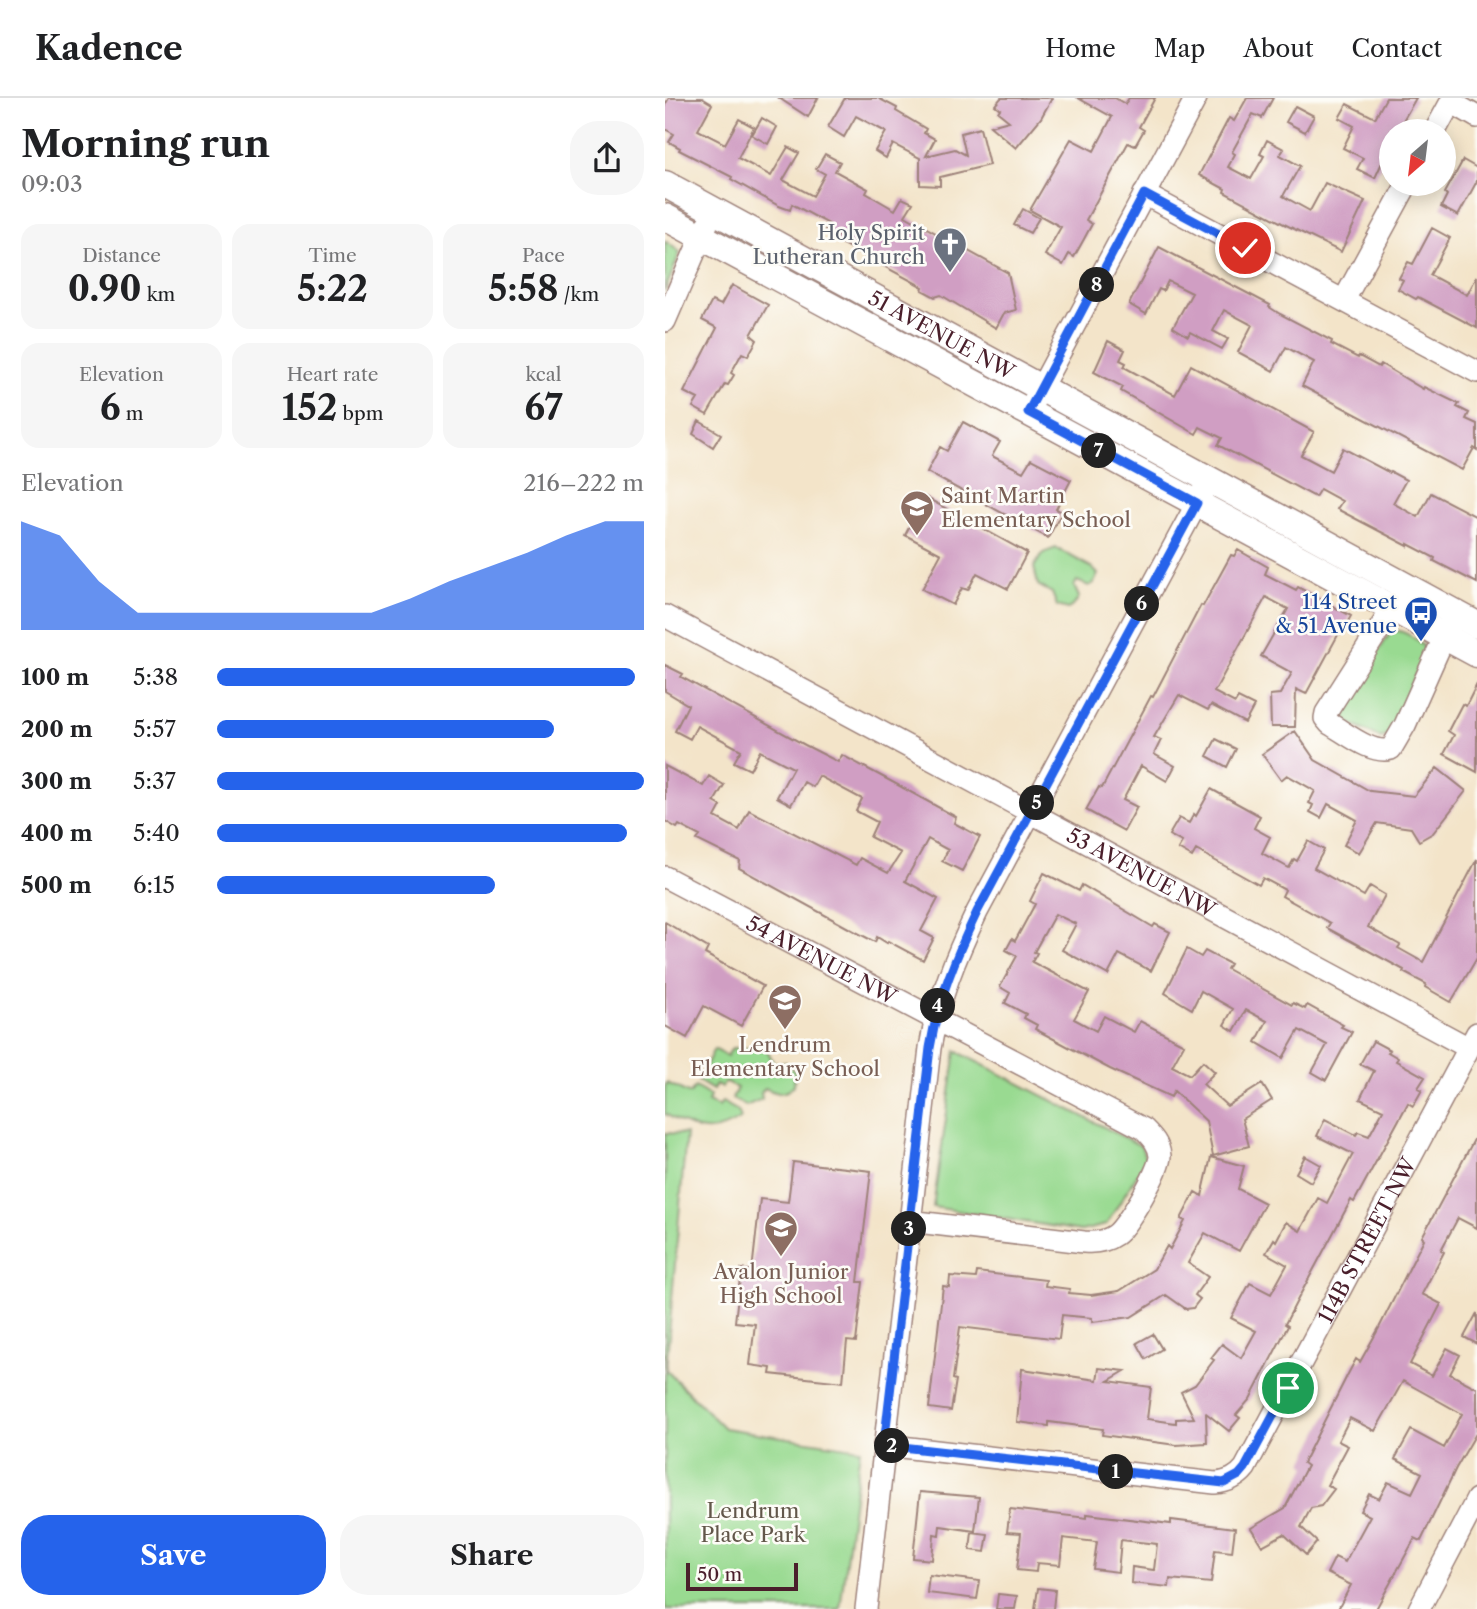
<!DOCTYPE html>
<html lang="en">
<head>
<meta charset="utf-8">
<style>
  body { margin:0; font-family:"Libre Caslon Text",serif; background:#f6f6f6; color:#202124; height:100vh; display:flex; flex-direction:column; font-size:26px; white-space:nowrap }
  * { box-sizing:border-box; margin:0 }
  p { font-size:23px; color:#757577 }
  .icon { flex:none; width:38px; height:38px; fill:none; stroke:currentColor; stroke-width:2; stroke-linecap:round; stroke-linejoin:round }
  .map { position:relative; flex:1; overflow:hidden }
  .details { display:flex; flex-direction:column; background:#fff; width:665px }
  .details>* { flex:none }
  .needle { width:46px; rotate:208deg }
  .controls { position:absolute; left:714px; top:21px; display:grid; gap:14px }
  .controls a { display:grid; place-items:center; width:77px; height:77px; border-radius:50%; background:#fff; box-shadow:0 4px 18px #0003; font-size:35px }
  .scale { position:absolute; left:21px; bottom:18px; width:112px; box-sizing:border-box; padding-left:7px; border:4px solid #4a1f2b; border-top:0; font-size:19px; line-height:24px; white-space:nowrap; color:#4a1f2b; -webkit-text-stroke:5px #fdfcf7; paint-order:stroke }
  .pin { position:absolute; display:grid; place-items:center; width:60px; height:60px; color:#fff; margin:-30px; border:4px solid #fff; border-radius:50%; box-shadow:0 2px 7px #0007 }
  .km { position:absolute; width:35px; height:35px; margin:-18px; border-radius:50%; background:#222; color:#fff; font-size:19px; line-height:35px; text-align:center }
  .round { display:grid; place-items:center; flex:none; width:74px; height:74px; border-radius:28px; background:#f6f6f6 }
  .overview { display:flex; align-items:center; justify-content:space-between; height:119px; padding:0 21px }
  h1 { font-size:38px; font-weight:700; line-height:52px }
  .stats { display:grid; grid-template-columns:repeat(3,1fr); gap:10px; height:119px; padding:7px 21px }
  .stats div { display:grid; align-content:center; border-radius:18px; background:#f6f6f6; text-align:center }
  .stats b { font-size:35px; font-weight:700 }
  .stats small { font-size:19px; font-weight:400 }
  .stats p { font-size:19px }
  .chart { height:196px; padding:14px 21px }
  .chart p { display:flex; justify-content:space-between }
  .chart svg { width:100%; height:126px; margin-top:7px; fill:#2563eb; opacity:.7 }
  .cta { display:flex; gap:14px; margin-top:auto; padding:14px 21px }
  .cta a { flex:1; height:80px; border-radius:28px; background:#2563eb; color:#fff; font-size:28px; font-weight:700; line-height:80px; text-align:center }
  .cta a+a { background:#f6f6f6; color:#202124 }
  ul { padding:0 21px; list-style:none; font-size:23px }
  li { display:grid; grid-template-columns:112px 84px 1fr; align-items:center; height:52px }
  li i { height:18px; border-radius:9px; background:#2563eb }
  header { display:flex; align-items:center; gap:42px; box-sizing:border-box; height:98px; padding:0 35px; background:#fff; border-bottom:2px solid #e0e0e0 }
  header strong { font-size:33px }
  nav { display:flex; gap:38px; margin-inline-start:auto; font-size:24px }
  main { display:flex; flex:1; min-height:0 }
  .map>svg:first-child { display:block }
</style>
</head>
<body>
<header>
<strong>Kadence</strong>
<nav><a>Home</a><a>Map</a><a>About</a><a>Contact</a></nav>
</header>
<main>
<section class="details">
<div class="overview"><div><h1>Morning run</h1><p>09:03</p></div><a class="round"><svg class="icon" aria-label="share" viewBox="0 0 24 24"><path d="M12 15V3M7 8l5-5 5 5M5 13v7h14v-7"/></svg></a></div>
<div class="stats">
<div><p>Distance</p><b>0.90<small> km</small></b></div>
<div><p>Time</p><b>5:22</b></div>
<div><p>Pace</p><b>5:58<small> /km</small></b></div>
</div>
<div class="stats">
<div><p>Elevation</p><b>6<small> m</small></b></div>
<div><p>Heart rate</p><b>152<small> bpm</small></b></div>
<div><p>kcal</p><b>67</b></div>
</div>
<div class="chart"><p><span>Elevation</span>216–222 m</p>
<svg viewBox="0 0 160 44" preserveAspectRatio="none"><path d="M0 44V6L10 11L20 27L30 38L40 38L50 38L60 38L70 38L80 38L90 38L100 33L110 27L120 22L130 17L140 11L150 6L160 6V44z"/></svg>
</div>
<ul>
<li><b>100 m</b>5:38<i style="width:98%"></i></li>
<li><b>200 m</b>5:57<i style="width:79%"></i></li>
<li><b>300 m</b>5:37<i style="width:100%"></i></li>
<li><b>400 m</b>5:40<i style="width:96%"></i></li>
<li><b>500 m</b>6:15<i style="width:65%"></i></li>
</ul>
<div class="cta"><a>Save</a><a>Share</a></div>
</section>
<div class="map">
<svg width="812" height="1511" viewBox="0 0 812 1511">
  <rect width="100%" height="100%" fill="#fdfcf7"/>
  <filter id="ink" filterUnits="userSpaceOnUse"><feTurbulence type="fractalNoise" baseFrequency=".0143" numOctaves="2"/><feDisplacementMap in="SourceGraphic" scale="14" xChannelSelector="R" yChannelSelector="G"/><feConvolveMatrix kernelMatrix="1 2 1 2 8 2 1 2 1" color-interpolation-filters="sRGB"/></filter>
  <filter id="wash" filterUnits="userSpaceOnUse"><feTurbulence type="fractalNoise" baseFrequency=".00686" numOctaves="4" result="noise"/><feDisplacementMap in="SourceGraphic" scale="28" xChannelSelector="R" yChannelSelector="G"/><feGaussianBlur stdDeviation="1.57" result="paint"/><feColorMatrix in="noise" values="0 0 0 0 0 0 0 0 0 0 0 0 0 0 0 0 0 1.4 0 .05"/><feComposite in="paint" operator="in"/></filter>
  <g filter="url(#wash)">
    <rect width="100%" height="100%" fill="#f3e4c9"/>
    <path fill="#99da91" stroke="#727c5e" stroke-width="2" d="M0 143 15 154 0 193Z
      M391 450 426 469 433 476 429 485 424 488 412 483 409 488 414 499 409 507 403 511 392 508 387 495 373 487 369 469 378 455Z
      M727 532C739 532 755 542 761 552L728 631 722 638 715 640 680 623 676 612Z
      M67 950H101L109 965 120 964 130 974 129 987C119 998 112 996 100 990L96 995 97 1001 81 1008 67 1001 72 990 60 984 57 989 51 986 48 992 33 983 49 951 62 958Z
      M291 953 476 1048 481 1062 441 1127 416 1133 268 1109Z
      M2 985 25 996 30 989 45 998 43 1004 54 1009 57 1004 73 1013 76 1020C44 1041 31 1032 0 1016V989Z
      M0 1035 21 1036 1 1272 59 1330 195 1351 175 1511H0Z"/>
    <g id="blocks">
      <path fill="#d09ec3" d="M4 0H37L47 6 33 32 60 46 74 21 89 29 73 60 106 78 123 49 134 55 118 82 148 98 160 76 151 71 160 56 175 64 170 73 203 91 201 95 230 112 237 100 248 105 240 118 343 175 351 212 339 215 331 230 276 197 270 199 257 192 258 189 170 142 172 138 160 132 164 126 127 106 125 112 114 108 66 81 67 79 14 52 15 50 4 44 9 36 0 31V7Z
        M114 0H153L143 19Z
        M180 0H213L232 10 231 13 261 31 259 35 270 41 261 58 290 51 301 57 296 35 315 30 324 67 275 79V88L255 87V60L228 46 221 60 210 53 221 34 191 18 179 39 163 29Z
        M336 0H387L376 20 351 50 325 28 344 23 333 14 335 11 330 7Z
        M413 0H450L460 6 464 0H490L474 29 479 32 470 48 463 45 421 122 427 126 419 141 409 159 404 156 398 167 380 157 396 129 365 112 406 41 429 53 447 19Z
        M582 0H608L597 20 588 16 567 54 570 56 563 69 586 81 599 58 595 56 602 42 619 51 615 57 635 68 618 98 645 113 660 85 700 103 676 154 617 125 559 94 560 91 534 77 564 20 569 23Z
        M721 0H751L732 33H726V45L710 80 692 71 698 60 678 50 689 28 674 20 682 6 710 20Z
        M630 8 649 18 640 34 621 24Z
        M97 20 112 29 103 46 87 37Z
        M798 62 812 70V83L793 118 776 109 782 97 780 95Z
        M358 111 374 120 365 135 349 127Z
        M767 130 785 140 765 177 802 197 812 178V230L753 199 751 201 733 191 738 182 734 180 743 164 748 166Z
        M494 149 605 207 604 209 615 216 667 243 666 246 693 260 694 258 714 269 716 266 758 291 759 289 794 306 792 309 804 315 801 321 812 326V352L809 350 797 372 637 288 649 264 621 249 608 273 573 254 587 227 559 212 548 233 563 241 557 251 525 234 523 238 508 229 527 195 503 183 498 193 494 191 481 216 464 206Z
        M67 187 103 207 86 237 92 242 83 258 77 255 66 275 69 277 63 287 60 286 42 317 28 309 33 301 19 294 52 230 37 222 47 203 56 207Z
        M443 243 460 252 455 262 461 265 459 269 510 297 526 267 649 334 636 357 666 373 678 350 725 375 726 374 741 382 728 405 753 419 766 395 812 419V485L769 463 770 460 743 446V448L672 411 677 403 655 391 650 399 553 347 557 340 535 329 531 336 456 293 458 289 429 274Z
        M34 323 56 336 48 349 28 336Z
        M298 324 335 344 327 358 358 374 366 361 406 382 391 411 397 414 383 440 262 374 275 349 282 353Z
        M260 399 362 455 343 491 312 475 303 492 297 490 288 507 257 491 276 456 240 437Z
        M573 452 603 469 600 476 631 492 633 489 686 518 676 536 674 535 641 596 631 591 630 629H606L605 597 615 596 627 575 596 558 623 511 601 499 549 594 570 605 573 600 589 608 580 625 546 607 543 612 514 597 489 639 496 642 489 656 510 668 502 683 476 668 458 702 472 709 459 733 421 712 434 689 437 690 486 598 488 599 536 507 538 508 566 457 569 458Z
        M0 567 18 576 16 579 140 647 173 664 177 657 231 686 291 719 289 725 315 739 297 773 277 763 283 752 263 741 240 783 273 801 256 833 269 840 258 862 223 843 222 845 212 839 210 844 189 833 74 770 75 763 32 742 35 738 14 727 12 730 0 723V668L38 688 44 678 59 687 49 704 56 708 50 719 74 732 84 712 191 767 195 760 223 775 236 755 205 739 212 724 191 713 197 701 154 678 148 689 139 684 126 707 112 699 128 670 95 653 85 672 69 664 76 652 32 628 25 641 10 633 23 607 0 593Z
        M812 586V674L779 656 789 637 783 633 797 606 801 608Z
        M630 633 650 662 705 693 749 698 772 670 801 693 768 735 754 743 746 730 712 725 694 755 679 747 692 722 663 706 656 720 645 714 648 707 644 705 650 693 622 677 616 682 597 656Z
        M551 641 571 651 562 669 542 658Z
        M546 691 595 718 589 730 605 739 597 755 624 770 629 761 632 763 643 743 659 752 649 770 699 798 705 788 720 797 703 829 735 847 733 850 758 864 812 761V860L786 904 760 889 761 886 738 874 739 872 662 830 665 825 617 798 620 792 598 780 594 787 531 752 527 759 513 751 517 744 504 737 514 720 524 725 529 716 531 718Z
        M379 775 414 793 417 787 488 829 490 826 505 834 486 873 454 856 443 877 397 852 411 826 390 816 369 854 372 855 367 864 424 894 409 921 431 933 439 918 469 934 475 923 519 946 507 968 525 977 538 963 550 974 538 986 562 1008 597 986 607 1002 577 1021 584 1048 548 1058 541 1023 509 993 506 999 445 971 370 931 372 927 359 920 361 916 340 905 345 895 335 889 352 858 341 852 347 841 350 843 370 806 365 803Z
        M0 824 43 850 40 856 98 888 76 928 39 908 22 940 0 928Z
        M522 851 536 859 540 853 565 866 562 871 627 907 628 905 640 911 642 907 678 927 676 929 687 934 661 982 647 974 662 947 634 932 618 960 591 944 602 923 581 912 569 933 559 927 568 911 536 893 527 911 500 895Z
        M708 943 725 952 723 954 733 960 731 963 760 979 753 990 757 992 748 1008 743 1005 689 1104 686 1102 635 1197 620 1226 623 1228 585 1301 571 1317 575 1320 564 1333 541 1315 542 1346 541 1343V1345L511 1347 437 1337 438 1331 384 1324V1328L352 1324 357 1271 432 1282 434 1270 460 1273 443 1283 486 1289 482 1321 511 1325V1321L529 1320 516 1294 530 1287 549 1262 546 1260 557 1246 576 1260 591 1233 566 1220 585 1185 606 1196 622 1167 601 1155 609 1141 611 1143 621 1124 635 1133 653 1100 662 1105 688 1056 652 1038 660 1021 691 1037 693 1034 704 1038 718 1012 695 1001 709 973 695 966Z
        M812 1036V1130L793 1120 776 1152 779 1154 757 1196 776 1206 745 1266 767 1278 782 1250 795 1257 785 1276 812 1290V1334L791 1370 756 1443 750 1440 711 1511H673L686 1487 662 1475 670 1459 680 1464 705 1418 695 1413 704 1396 714 1401 723 1384 747 1395 757 1375 730 1361 746 1332 779 1350 797 1316 738 1283 710 1333 685 1320 673 1343 683 1348 662 1387 669 1391 656 1408 646 1410 636 1429 652 1444 641 1457 619 1436 597 1448 586 1430 620 1410 642 1368 638 1365 683 1276 691 1261 695 1264 714 1230 759 1141 757 1139Z
        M640 1058 656 1067 646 1084 631 1075Z
        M546 1059 579 1068 573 1091 600 1105 574 1153 540 1135 523 1165 543 1179 530 1197 535 1201 528 1210 521 1211 501 1197 466 1219 427 1224V1220L397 1217 394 1241 295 1229 288 1281 291 1282 286 1313 264 1310 278 1188 284 1189 285 1178 311 1180 312 1174 381 1182 380 1188 405 1191 404 1195 426 1197 454 1193 489 1171 502 1148 505 1151 520 1123 516 1121 530 1094 537 1098Z
        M128 1064 206 1073 193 1184H198L191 1244 182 1243 178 1284 105 1276 106 1270 85 1267 90 1226 70 1224 76 1171 87 1173 95 1101 123 1104Z
        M812 1215V1246L799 1239Z
        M488 1236 497 1251 481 1261 472 1245Z
        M255 1394 314 1399 310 1433 275 1428 274 1437 269 1436 267 1462 248 1460Z
        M345 1411 422 1420V1416L506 1426V1422L570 1430 567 1454 550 1452 546 1485 505 1481 504 1489 466 1485 467 1469 489 1472 492 1446 456 1442 453 1474 428 1471 432 1444 398 1440 395 1467 372 1465 371 1474 352 1472 356 1435 342 1434Z
        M307 1434 323 1436 320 1454 305 1452Z
        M264 1477 315 1483 312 1501 262 1495Z
        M373 1490 390 1492 388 1511H370Z
        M333 1496 352 1498 350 1511H331Z"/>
    </g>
  </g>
  <g filter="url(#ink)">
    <use href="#blocks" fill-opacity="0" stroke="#9e827a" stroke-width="2"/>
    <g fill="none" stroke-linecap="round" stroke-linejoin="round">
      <g stroke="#9e827a" stroke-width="24">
        <g id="minor">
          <path d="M786 4 812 19"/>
          <path d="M770 33 788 0"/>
          <path d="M479 96 812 274"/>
          <path d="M679 202 742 86"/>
          <path d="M0 223 42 126"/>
          <path d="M363 314 531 0"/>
          <path d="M736 497 661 615 660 620 665 626C681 635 707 657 726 651L740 627 785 526"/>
          <path id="s1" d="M0 518 804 950"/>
          <path id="s2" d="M0 779 479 1031C487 1039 494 1046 495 1058 495 1072 462 1129 450 1137 440 1144 430 1145 419 1144L244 1123"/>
          <path id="s3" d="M219 1347 550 1385C563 1384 572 1380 580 1370L812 935"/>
          <path d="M201 1511 265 950C273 901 291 858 312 814L538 394"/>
          <path d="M754 1511 812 1401"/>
        </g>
      </g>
      <g stroke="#9e827a" stroke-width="29">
        <g id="major">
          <path id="s4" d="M0 86 812 527"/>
          <path d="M0 119 812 556"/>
        </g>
      </g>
      <use href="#minor" stroke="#fff" stroke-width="21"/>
      <use href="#major" stroke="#fff" stroke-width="26"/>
    </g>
  </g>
  <g fill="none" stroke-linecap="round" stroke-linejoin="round" filter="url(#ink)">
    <g stroke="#fff" stroke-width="14">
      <path id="route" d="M580 150 479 96 363 314 532 405 312 814C291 858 273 901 265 950L219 1347 559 1385 574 1377 580 1370 623 1290"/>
    </g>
    <use href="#route" stroke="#2563eb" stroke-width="9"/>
  </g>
  <defs>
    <g id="church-pin" transform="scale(1.75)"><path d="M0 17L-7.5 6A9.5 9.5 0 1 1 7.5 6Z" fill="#6b7280" stroke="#fdfcf7"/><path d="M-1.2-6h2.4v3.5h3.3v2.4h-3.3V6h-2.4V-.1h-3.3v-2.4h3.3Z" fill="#fff"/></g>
    <g id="school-pin" transform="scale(1.75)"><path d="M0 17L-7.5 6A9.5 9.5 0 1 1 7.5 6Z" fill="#8d6e63" stroke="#fdfcf7"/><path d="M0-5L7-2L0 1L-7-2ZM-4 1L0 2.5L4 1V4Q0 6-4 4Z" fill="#fff"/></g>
    <g id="bus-pin" transform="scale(1.75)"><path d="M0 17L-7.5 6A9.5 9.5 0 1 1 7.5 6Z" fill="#1a4fb4" stroke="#fdfcf7"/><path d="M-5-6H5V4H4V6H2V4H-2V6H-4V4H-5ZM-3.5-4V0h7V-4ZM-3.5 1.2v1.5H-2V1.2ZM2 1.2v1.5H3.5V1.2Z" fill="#fff"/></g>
  </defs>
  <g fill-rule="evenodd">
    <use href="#church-pin" x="285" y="146"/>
    <use href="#school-pin" x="252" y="409"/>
    <use href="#bus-pin" x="756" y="515"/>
    <use href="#school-pin" x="120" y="903"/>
    <use href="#school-pin" x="116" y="1130"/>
  </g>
  <g text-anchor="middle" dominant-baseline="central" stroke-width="5" stroke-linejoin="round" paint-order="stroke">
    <g font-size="21" fill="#5b616d" stroke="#fdfcf7" text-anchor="end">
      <text x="260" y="134">Holy Spirit<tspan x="260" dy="24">Lutheran Church</tspan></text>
    </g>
    <g font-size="21" fill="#4a1f2b" stroke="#fdfcf7">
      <text stroke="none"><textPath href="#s4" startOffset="315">51 AVENUE NW</textPath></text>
      <text stroke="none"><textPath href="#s1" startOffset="541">53 AVENUE NW</textPath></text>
      <text stroke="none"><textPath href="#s2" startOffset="177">54 AVENUE NW</textPath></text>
      <text stroke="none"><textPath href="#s3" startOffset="626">114B STREET NW</textPath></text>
    </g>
    <g font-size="21" fill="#785e54" stroke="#fdfcf7">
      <text x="276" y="397" text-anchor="start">Saint Martin<tspan x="276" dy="24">Elementary School</tspan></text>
      <text x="120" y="946">Lendrum<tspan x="120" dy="24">Elementary School</tspan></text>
      <text x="116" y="1173">Avalon Junior<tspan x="116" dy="24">High School</tspan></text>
    </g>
    <g font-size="21" fill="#164399" stroke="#fdfcf7" text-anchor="end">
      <text x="732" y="503">114 Street<tspan x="732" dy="24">&amp; 51 Avenue</tspan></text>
    </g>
    <g font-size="21" fill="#62574a" stroke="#fdfcf7">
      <text x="88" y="1412">Lendrum<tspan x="88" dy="24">Place Park</tspan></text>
    </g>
  </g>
</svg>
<div class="controls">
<a><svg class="needle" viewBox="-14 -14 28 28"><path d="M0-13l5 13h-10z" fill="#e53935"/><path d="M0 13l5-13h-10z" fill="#757577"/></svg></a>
</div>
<div class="scale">50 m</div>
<div class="pin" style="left:623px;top:1290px;background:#1e9e55"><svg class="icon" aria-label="arrive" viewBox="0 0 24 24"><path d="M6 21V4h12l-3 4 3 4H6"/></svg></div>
<div class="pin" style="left:580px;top:150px;background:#d93025"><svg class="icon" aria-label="check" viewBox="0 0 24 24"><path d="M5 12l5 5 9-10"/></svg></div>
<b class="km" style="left:451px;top:1374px">1</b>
<b class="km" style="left:227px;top:1348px">2</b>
<b class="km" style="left:244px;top:1131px">3</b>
<b class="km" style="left:273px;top:908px">4</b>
<b class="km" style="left:372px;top:705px">5</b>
<b class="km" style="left:477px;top:506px">6</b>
<b class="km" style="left:434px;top:353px">7</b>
<b class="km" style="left:432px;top:187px">8</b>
</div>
</main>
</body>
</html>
